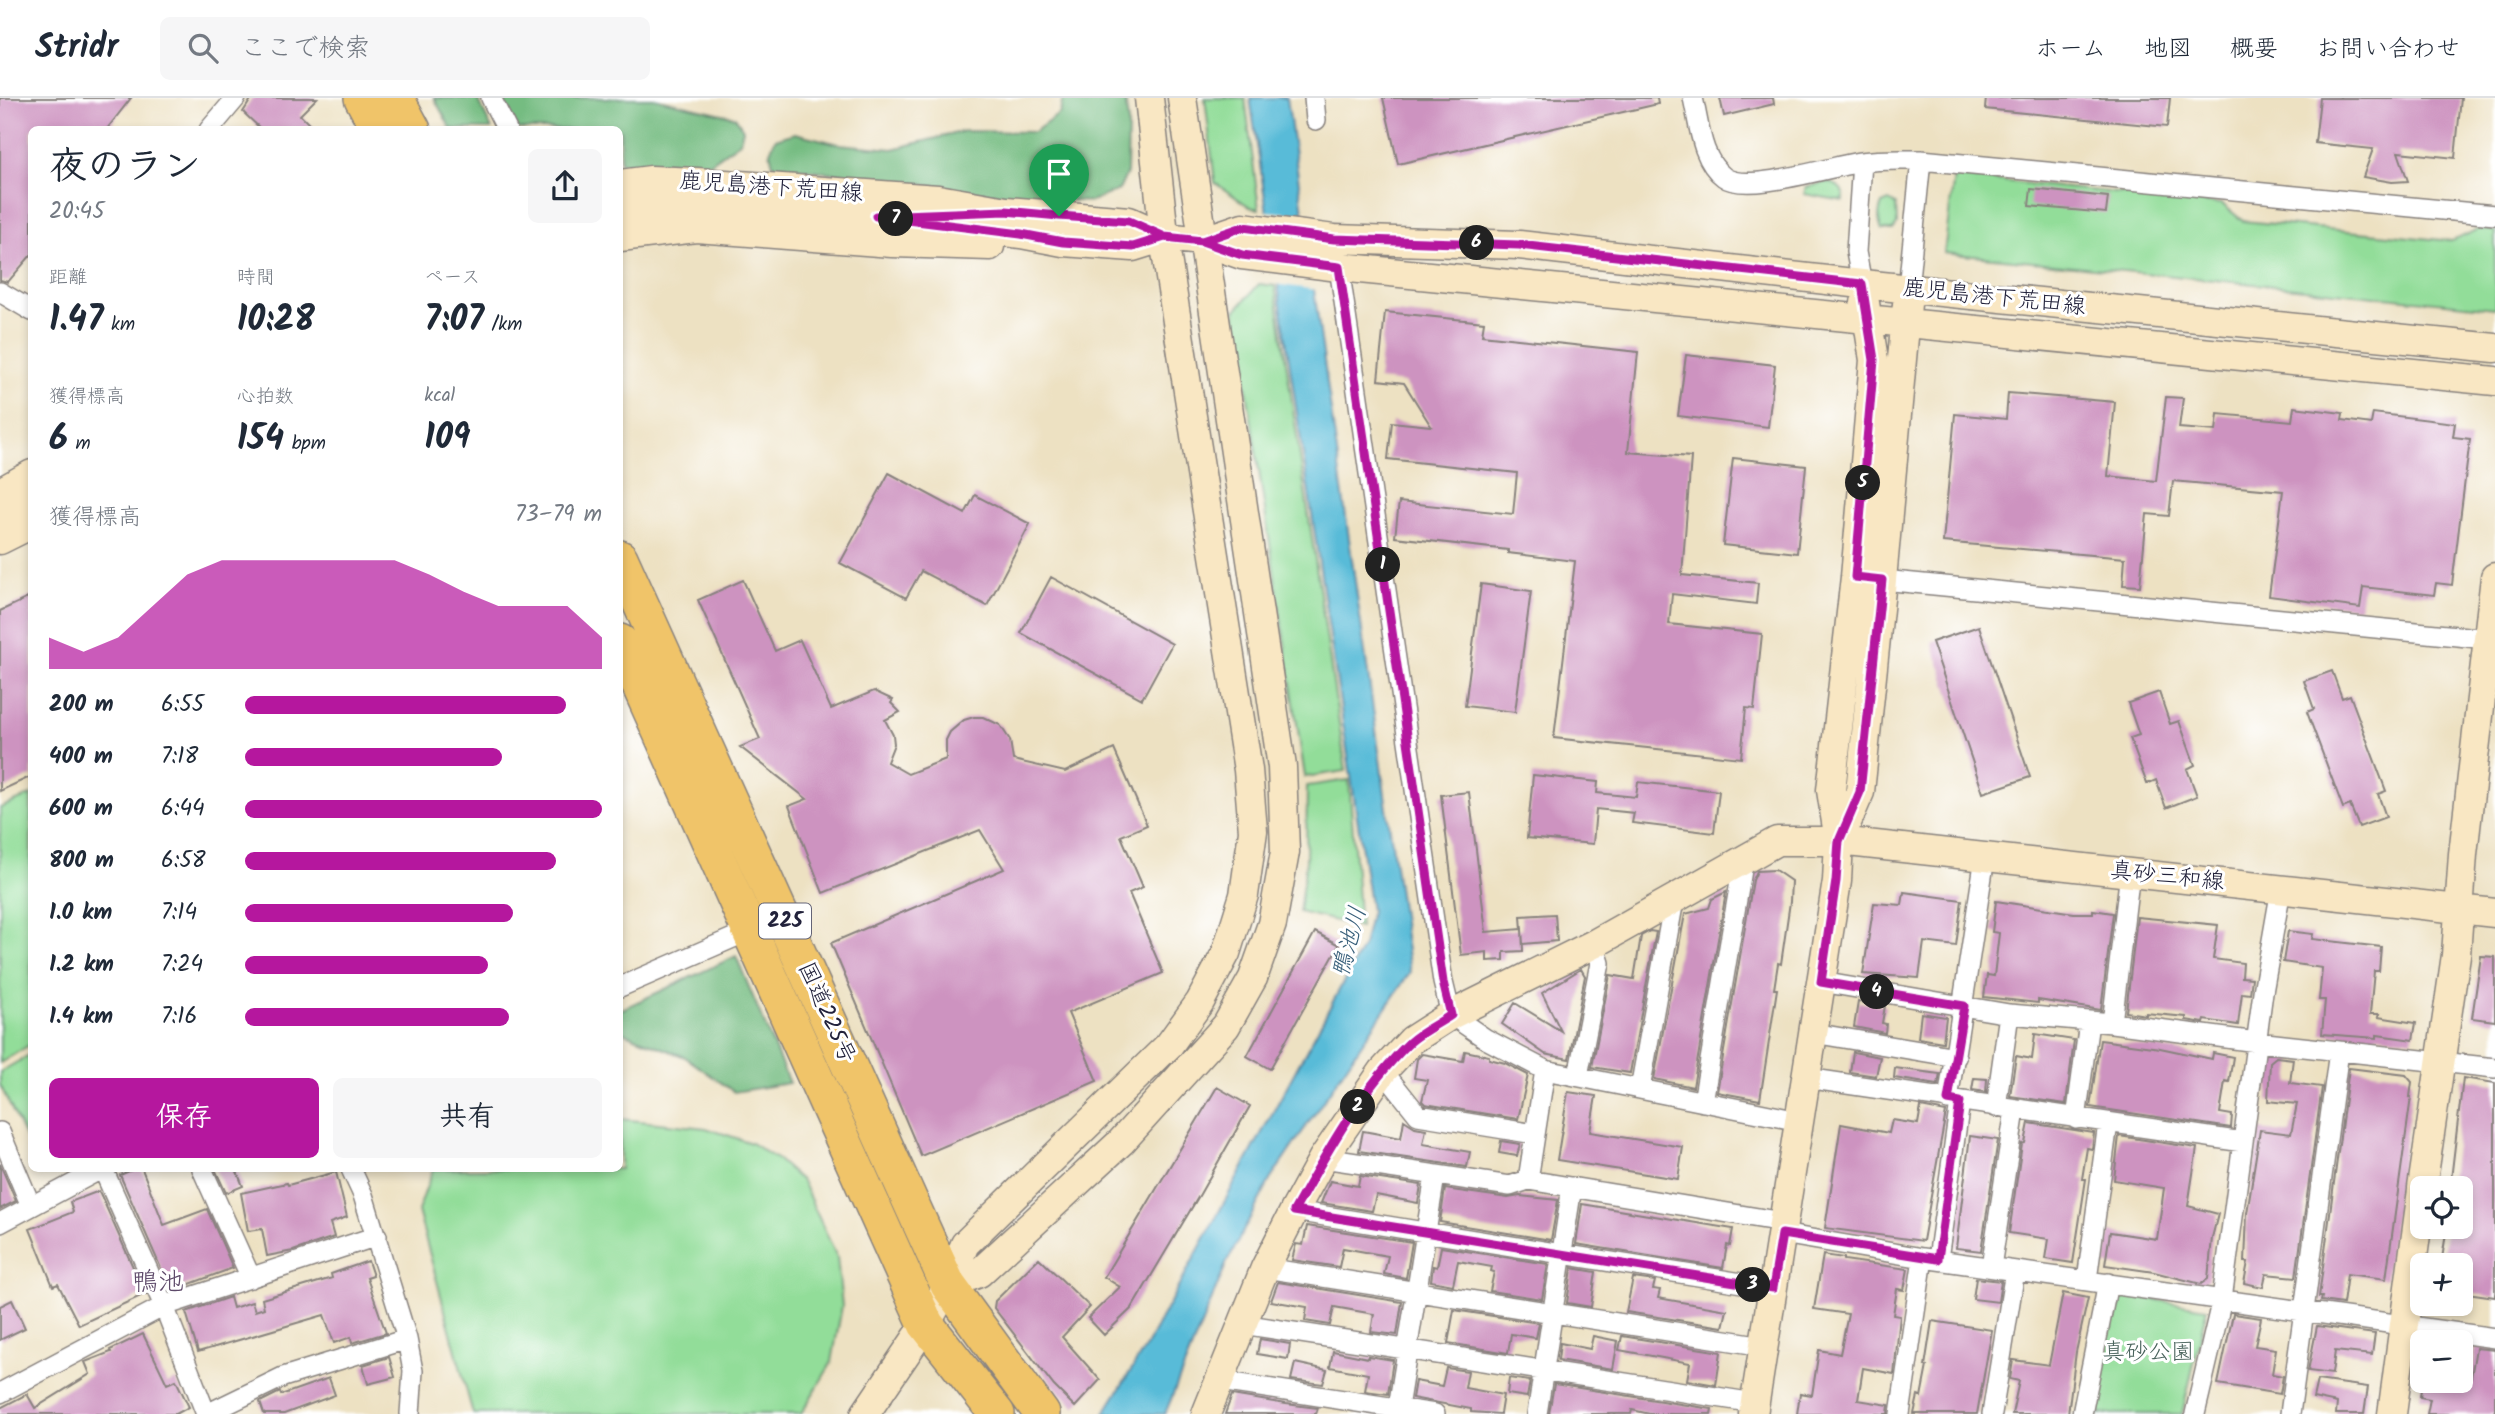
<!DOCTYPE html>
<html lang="ja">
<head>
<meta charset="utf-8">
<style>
  body { margin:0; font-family:Kalam,"Klee One",sans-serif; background:#f6f6f7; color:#1f2937; height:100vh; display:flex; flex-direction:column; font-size:26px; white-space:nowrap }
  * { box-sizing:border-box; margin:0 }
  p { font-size:23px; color:#747a83 }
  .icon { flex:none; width:38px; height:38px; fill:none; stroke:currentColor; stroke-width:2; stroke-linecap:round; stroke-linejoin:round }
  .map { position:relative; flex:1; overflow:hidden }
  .drawer { position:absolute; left:28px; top:28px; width:595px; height:1046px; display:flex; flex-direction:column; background:#fff; border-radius:10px; box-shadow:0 4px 10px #0003 }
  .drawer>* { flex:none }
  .fabs { position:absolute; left:2410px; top:1078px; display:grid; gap:14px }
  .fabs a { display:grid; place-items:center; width:63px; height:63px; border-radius:10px; background:#fff; box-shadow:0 4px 10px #0003; font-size:35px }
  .pin { position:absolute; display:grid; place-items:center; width:60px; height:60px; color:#fff; margin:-72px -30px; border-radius:50% 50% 50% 0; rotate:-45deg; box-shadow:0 0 7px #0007 }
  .pin .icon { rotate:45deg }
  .km { position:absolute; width:35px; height:35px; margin:-18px; border-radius:50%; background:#222; color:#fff; font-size:19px; line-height:35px; text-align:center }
  .round { display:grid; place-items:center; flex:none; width:74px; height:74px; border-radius:10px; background:#f6f6f7 }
  .summary { display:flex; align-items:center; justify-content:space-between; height:119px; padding:0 21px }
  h1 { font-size:38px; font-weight:700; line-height:52px }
  .figures { display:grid; grid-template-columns:repeat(3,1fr); gap:10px; height:119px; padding:7px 21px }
  .figures div { display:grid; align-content:center }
  .figures b { font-size:35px; font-weight:700 }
  .figures small { font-size:19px; font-weight:400 }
  .figures p { font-size:19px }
  .chart { height:196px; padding:14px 21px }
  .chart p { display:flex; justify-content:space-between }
  .chart svg { width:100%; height:126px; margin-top:7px; fill:#b5179e; opacity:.7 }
  .cta { display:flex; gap:14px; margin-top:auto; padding:14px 21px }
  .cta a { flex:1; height:80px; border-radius:10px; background:#b5179e; color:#fff; font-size:28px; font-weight:700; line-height:80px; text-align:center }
  .cta a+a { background:#f6f6f7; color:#1f2937 }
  ul { padding:0 21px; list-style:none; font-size:23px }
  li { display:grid; grid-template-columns:112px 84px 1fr; align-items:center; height:52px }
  li i { height:18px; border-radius:9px; background:#b5179e }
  header { display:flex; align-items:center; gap:42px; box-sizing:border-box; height:98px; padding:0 35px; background:#fff; border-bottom:2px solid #e0e1e3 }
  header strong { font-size:33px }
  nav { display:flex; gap:38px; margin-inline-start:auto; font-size:24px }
  .search { width:490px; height:63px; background:#f6f6f7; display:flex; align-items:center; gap:18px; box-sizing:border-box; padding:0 24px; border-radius:10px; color:#747a83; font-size:26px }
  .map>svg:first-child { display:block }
</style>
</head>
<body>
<header>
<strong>Stridr</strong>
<div class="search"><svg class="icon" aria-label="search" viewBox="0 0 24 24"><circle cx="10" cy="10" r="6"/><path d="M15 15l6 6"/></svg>ここで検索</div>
<nav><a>ホーム</a><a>地図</a><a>概要</a><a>お問い合わせ</a></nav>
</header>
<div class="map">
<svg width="2495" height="1316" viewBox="0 0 2495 1316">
  <rect width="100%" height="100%" fill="#fff"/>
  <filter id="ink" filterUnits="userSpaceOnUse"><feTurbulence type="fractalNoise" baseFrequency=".0143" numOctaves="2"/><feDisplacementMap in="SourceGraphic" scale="14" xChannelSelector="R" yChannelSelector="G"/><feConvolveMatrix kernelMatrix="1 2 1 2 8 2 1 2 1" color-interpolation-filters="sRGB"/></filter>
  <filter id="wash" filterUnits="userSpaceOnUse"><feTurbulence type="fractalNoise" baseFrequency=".00686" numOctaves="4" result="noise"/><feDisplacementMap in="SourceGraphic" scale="28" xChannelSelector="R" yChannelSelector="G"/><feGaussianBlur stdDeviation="1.57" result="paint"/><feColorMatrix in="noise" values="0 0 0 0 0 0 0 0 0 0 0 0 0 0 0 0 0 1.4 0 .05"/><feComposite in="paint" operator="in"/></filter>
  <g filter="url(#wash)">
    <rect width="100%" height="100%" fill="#ede1c2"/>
    <path fill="#92dd99" stroke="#5a806a" stroke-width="2" d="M1205 0H1245L1259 111 1250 109 1215 85Z
      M1954 78 2222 106 2243 123 2452 143 2479 131 2495 133V210L1944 155Z
      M1827 84C1839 87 1844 91 1844 103L1804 96 1806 89Z
      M1889 103 1896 107 1897 126 1893 132H1882C1878 122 1878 115 1882 106Z
      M1259 186 1275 188 1346 673 1305 679 1235 213Z
      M1349 682 1360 829 1299 814 1306 763 1307 688Z
      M31 697V946L0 965V710Z
      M31 956V1051L0 987V974Z
      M620 1021 706 1030 751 1045 778 1062 802 1083 837 1159 842 1208 832 1264 801 1316H473L418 1113 433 1071H620Z
      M2120 1196 2207 1210 2182 1316H2088L2111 1203Z"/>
    <path fill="#75bc81" stroke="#4c6f5e" stroke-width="2" d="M434 0H477L492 31H451Z
      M501 0H654L735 19 743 31 740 44 710 65H620V32L517 31Z
      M1063 0H1125L1128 24 1127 75 1119 92 1089 104 976 94 773 67 770 54 775 41 795 35 839 46 893 51 965 33 1034 34 1060 15Z
      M736 858 789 985 734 994 685 959 620 933V912Z"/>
    <path fill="#59bbd8" stroke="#3e6e8a" stroke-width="2" d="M1250 0H1287L1410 874 1270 1082 1227 1164 1165 1316H1104L1148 1245 1363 848 1371 813Z"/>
    <path fill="#ede1c2" d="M1264 113 1307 117 1318 192 1274 186Z"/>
    <g id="blocks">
      <path fill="#cd93c0" d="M0 0H131L106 32H32V156L8 184 0 182Z
        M252 0H317L300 17 315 32H262L243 14Z
        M1383 0H1657L1658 6 1398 66Z
        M1720 0H1773L1774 6 1724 18Z
        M1986 0H2170L2167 29 1985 11Z
        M2320 0H2461L2455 60 2398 54 2408 83 2392 84 2363 79 2373 51 2315 45Z
        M2031 91 2108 99 2106 115 2029 108Z
        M1385 214 1484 224 1482 237 1638 254 1628 354 1691 359 1682 477 1758 485 1756 506 1672 496 1669 526 1762 536 1754 611 1746 610 1741 660 1554 640 1575 463 1508 455V452L1395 439 1399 404 1513 416 1517 375 1388 361 1392 324 1431 328 1404 285 1378 282Z
        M1686 257 1775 267 1768 329 1678 318Z
        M2008 295 2115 304 2108 378 2156 383 2166 299 2183 300 2179 330 2216 333 2218 316 2292 323 2294 309 2343 315 2342 322 2371 326 2373 315 2455 325 2453 339 2470 341 2452 487 2436 485 2434 497 2363 489 2360 510 2269 498 2283 393 2173 383 2169 418 2147 416 2140 488 2123 487 2125 460 1943 444 1955 316 2006 321Z
        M1733 360 1806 368 1797 455 1723 447Z
        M889 375 965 416 975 397 1030 426 987 508 921 473 906 500 840 465Z
        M1051 479 1172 546 1142 601 1021 535Z
        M743 482 775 553 800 542 831 611 874 593 893 602 891 605 900 614 885 622 893 637 894 646 887 664 908 676 946 661V642L950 634 964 622 974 619H983L1000 627 1010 642 1013 662 1065 674 1114 651 1147 727 1121 738 1143 789 1129 795 1163 875 1068 915 1097 983 921 1058 831 845 1004 771 980 732 823 795 789 708 807 701 740 649 760 641 698 502Z
        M1481 486 1531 493 1515 614 1465 608Z
        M32 498V678L0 693V513Z
        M1979 528 2030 679 1983 695 1932 544Z
        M2332 573 2342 600 2350 597 2386 693 2378 696 2386 719 2359 729 2350 707 2343 710 2307 614 2314 611 2304 583Z
        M2159 594 2170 626 2179 623 2195 667 2187 671 2197 698 2166 710 2156 682 2147 686 2130 640 2139 637 2128 605Z
        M1533 677 1598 684 1597 695 1636 699 1638 684 1719 693 1714 735 1632 725 1634 715 1596 711 1593 746 1527 740Z
        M1469 694 1486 834 1522 831 1523 853 1504 854V862L1487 863V854L1461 857 1441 697Z
        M1775 772 1791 783 1790 804 1781 866 1778 865 1774 891H1777L1760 1002 1717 994 1753 782 1757 773Z
        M1726 794 1693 989 1654 981 1685 816 1709 810 1712 801Z
        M1904 794 1962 802 1956 848 1924 844 1919 880 1863 876 1874 805 1902 807Z
        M1996 803 2074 815H2093V812L2113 815 2101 912 2038 902V905L1984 899 1987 877 1994 878 1999 835 1992 834Z
        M1555 816 1557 843 1523 846 1521 818Z
        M2137 819 2218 827 2213 861 2243 865 2242 879 2252 880 2250 896 2242 895 2238 927 2205 922 2204 925 2186 922V919L2146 915V917L2126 914Z
        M1650 833 1656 834 1630 975 1592 969 1610 877 1634 881 1641 838Z
        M2288 833 2313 836 2312 841 2381 849 2379 873H2374L2370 916H2379L2378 919 2416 925 2413 942 2377 937V940L2322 936 2325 902H2319L2322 870 2283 864Z
        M1315 834 1339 847 1270 971 1247 958Z
        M2481 858 2495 859V923L2472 920Z
        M1581 871 1585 878 1569 961 1545 956 1502 926 1515 905 1561 933 1542 895Z
        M1858 904 1885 908 1882 925 1886 926 1885 935 1854 929Z
        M1921 915 1946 919 1943 944 1918 940Z
        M2035 936 2074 942 2066 1006 2010 998 2016 958 2032 961Z
        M2100 942 2160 950 2212 961 2213 955 2233 959 2229 984 2225 983 2220 1015 2232 1017 2231 1030 2090 1009Z
        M1465 953 1489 958V961L1505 965 1528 977 1518 1021 1425 1006 1422 1003 1427 982 1414 980 1417 961 1422 956 1463 963Z
        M1853 954 1880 959 1876 978 1850 974Z
        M2276 959 2293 961 2290 985 2322 989 2296 1179 2266 1176 2263 1189 2244 1185 2248 1164H2245L2247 1115 2260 1032 2291 1036 2297 1006 2268 1003 2270 964Z
        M1895 970 1940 976 1938 987 1894 980Z
        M2349 970 2406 977 2412 984 2410 999H2411L2386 1181 2347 1176 2343 1206 2321 1203 2322 1199H2319Z
        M1974 980 1987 981 1986 994 1972 992Z
        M2463 980 2495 985V1199L2460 1194V1167H2441L2447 1129H2460V1090H2450Z
        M1217 989 1250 1008 1200 1096 1132 1210 1104 1237 1088 1220 1120 1189 1104 1179Z
        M1568 994 1596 998 1590 1034 1683 1049 1678 1081 1557 1062Z
        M1921 1009 1946 1014 1923 1143 1825 1130 1841 1026 1889 1035 1892 1022 1918 1026Z
        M1404 1022 1415 1029 1426 1031 1423 1046 1470 1054 1467 1069 1359 1053 1363 1033 1401 1040Z
        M2029 1025 2094 1035 2092 1051 2087 1050 2082 1081H2086L2073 1165 2046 1161 2049 1141 2009 1135 2022 1046 2025 1045Z
        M1970 1038 1998 1042 1981 1153 1956 1150Z
        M2119 1038 2197 1050 2188 1108 2218 1116 2212 1140 2208 1181 2201 1186 2154 1174 2105 1167 2110 1134 2157 1141 2164 1090 2114 1082Z
        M1501 1043 1520 1046 1517 1058 1499 1055Z
        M0 1066 16 1103 0 1111Z
        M134 1071H142L164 1127 207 1111 233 1170 171 1193 120 1077Z
        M215 1071H236L243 1088 226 1095Z
        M336 1074 347 1119 330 1125 334 1139 293 1153 267 1158 262 1131 248 1133 241 1095 287 1085 288 1087Z
        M1360 1078 1421 1087 1418 1105 1376 1097 1372 1113 1321 1105 1330 1083 1358 1088Z
        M1445 1091 1508 1100 1520 1098 1558 1102 1551 1142 1440 1124Z
        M99 1093 145 1196 79 1227 58 1186 53 1188 30 1131 73 1114 70 1104Z
        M1582 1106 1733 1131 1730 1148 1727 1147 1723 1170 1576 1146Z
        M1307 1128 1412 1144 1406 1180 1384 1176 1388 1158 1343 1150 1339 1169 1292 1162 1296 1146 1303 1147Z
        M1441 1149 1548 1166 1542 1201 1490 1193 1494 1174 1491 1173 1492 1169 1458 1163 1453 1187 1431 1183 1433 1168 1437 1169Z
        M1823 1157 1844 1160V1162L1908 1171 1904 1192 1897 1191 1893 1217 1900 1218 1894 1276 1863 1270 1858 1302 1889 1307 1888 1316H1797L1800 1295 1812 1297 1819 1252 1840 1256 1848 1216 1814 1211Z
        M1039 1160 1090 1209 1062 1239 1100 1282 1075 1309 1054 1288 994 1210 995 1203Z
        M368 1163 373 1178 367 1180 386 1235 352 1245 351 1239 334 1245 324 1217 198 1254 186 1214 230 1199 233 1210 252 1204 255 1213 264 1210 262 1201 332 1180 331 1176Z
        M1572 1170 1596 1174 1591 1209 1567 1205Z
        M1633 1180 1655 1183 1653 1191 1660 1192 1658 1200 1727 1212 1723 1229 1626 1214Z
        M1976 1180 2001 1183 1998 1204 1973 1201Z
        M1278 1184 1402 1204 1397 1237 1371 1234 1374 1216 1334 1209 1330 1227 1305 1223 1307 1209 1271 1203Z
        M2063 1195 2088 1200 2076 1254 2068 1316H2012L2019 1283 2010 1281 2013 1262 2049 1267Z
        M12 1202 25 1230 0 1242V1208Z
        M1454 1212 1539 1225 1536 1240 1511 1236 1508 1255 1448 1245Z
        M2233 1216 2261 1220 2255 1248 2276 1251 2272 1276 2283 1278 2280 1296 2218 1286Z
        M1932 1223 1992 1232 1977 1316H1914L1918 1298 1921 1299 1927 1268H1925Z
        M2317 1228 2375 1236 2372 1257 2335 1253 2332 1276 2308 1273Z
        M143 1236 167 1286 176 1282 189 1309 176 1316H0V1310L27 1296 35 1310 90 1276 85 1264 111 1254 110 1252Z
        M1593 1238 1618 1243 1613 1271 1558 1262 1560 1245 1590 1251Z
        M1622 1238 1721 1254 1716 1287 1687 1282 1690 1265 1619 1252Z
        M1260 1241 1290 1246 1288 1261 1257 1256Z
        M2476 1250 2495 1252V1311L2493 1316H2427L2430 1301 2420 1299 2422 1283 2470 1285Z
        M1333 1253 1368 1260V1258L1393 1262 1388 1296 1365 1293 1368 1276 1330 1269Z
        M389 1259 395 1279 368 1286 363 1267Z
        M1295 1265 1327 1272 1323 1286 1291 1282Z
        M1446 1270 1468 1273 1465 1290 1503 1297 1500 1316 1471 1314V1311L1412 1300 1415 1283 1442 1288Z
        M329 1280 335 1297 284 1316H264L260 1304 280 1294 281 1297Z
        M1509 1280 1530 1283 1527 1299 1507 1296Z
        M2317 1282 2368 1289 2364 1316H2336L2337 1305 2313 1300Z
        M1554 1286 1712 1311 1711 1316H1650L1632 1312 1631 1316H1549Z
        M1232 1297 1286 1306 1318 1310 1316 1316H1225Z"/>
    </g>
  </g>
  <g filter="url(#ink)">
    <use href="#blocks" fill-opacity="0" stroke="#88827e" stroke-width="2"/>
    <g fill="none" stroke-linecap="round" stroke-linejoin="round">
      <g stroke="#88827e" stroke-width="22">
        <path id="street" d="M491 0 507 32
          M1314 0 1316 22
          M1693 0C1699 25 1701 62 1724 79 1746 96 1832 68 1861 64 1880 61 1901 62 1921 62L2495 117
          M209 32 236 0
          M1862 64 1856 154 1862 186
          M1339 169 1443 884 1451 917 1486 941 1545 972 1799 1023
          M1908 191 1921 62
          M0 194 32 213
          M1872 481 2488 541
          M1821 884 2009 916 2112 925 2257 944 2495 970
          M620 889 749 833
          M2112 925 2130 774
          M1813 935 1956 959
          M1545 972 1528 1082 1783 1124
          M1383 973 1418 1017 1535 1036
          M1578 978 1600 865 1594 846
          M1806 980 2243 1044
          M1640 991 1674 802
          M1948 1002 1985 759
          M1703 1004 1744 760
          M1996 1009 2009 916
          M2076 1021 2089 924
          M0 1034 31 1108
          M1323 1060 1510 1088 1528 1082
          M103 1071 164 1208 206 1316
          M202 1071 251 1180
          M351 1071 363 1097 407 1241 413 1273 410 1316
          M1294 1113 1773 1190
          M0 1125 101 1071
          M1782 1136 1923 1160 2495 1240
          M1938 1161 1960 1004
          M1991 1169 2015 1012
          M1265 1170 1764 1248
          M2087 1182 2108 1025
          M1242 1226 1755 1305
          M1220 1283 1435 1316
          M0 1295 164 1208 377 1138
          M207 1316 283 1279 407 1241
          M1397 1316 1435 1078
          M1537 1316 1572 1089
          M1900 1316 1923 1160
          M1992 1316 2015 1173
          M2082 1316 2108 1185
          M2195 1316 2222 1201 2263 894 2281 791
          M2290 1316 2339 953"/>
      </g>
      <g stroke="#88827e" stroke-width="31">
        <path id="secondary" d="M620 86 651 82 697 84 938 101 1006 113 1129 123 1165 139 1202 143 1242 157 1339 169 2495 283
          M620 111 732 107 876 118 1021 136 1063 144 1133 149 1165 139
          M620 139 696 130 892 145 990 148
          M1202 143 1243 129 1334 141 1519 147 1862 186 2495 250
          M0 394 32 376
          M0 421 32 403
          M0 442 32 426
          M1839 743 1860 694 1882 482 1907 206
          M2422 1090 2456 857 2463 756 2495 479
          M948 1187 979 1175 1121 1044 1226 928 1253 880 1272 826 1285 754 1282 669 1182 0
          M865 1316 926 1226 948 1187 965 1146 1169 947 1200 904 1226 855 1244 797 1253 733 1248 672 1166 154 1149 0
          M1206 1316 1265 1170 1294 1113 1323 1060 1383 973 1412 942 1451 917 1594 846 1777 743H1839L2495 815
          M1753 1316 1837 783 1839 743 1831 692 1855 479 1874 262 1865 205
          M2392 1316 2422 1092"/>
      </g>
      <g stroke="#88827e" stroke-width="38">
        <path id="highway" d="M362 0 379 32
          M396 0 413 32
          M620 460 948 1187 1042 1316
          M620 544 926 1226 997 1316"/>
      </g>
      <use href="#street" stroke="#fff" stroke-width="19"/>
      <use href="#secondary" stroke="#f9e7c3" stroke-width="28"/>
      <use href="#highway" stroke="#f0c469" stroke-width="35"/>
    </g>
  </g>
  <g fill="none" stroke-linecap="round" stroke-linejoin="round" filter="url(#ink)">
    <g stroke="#fff" stroke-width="14">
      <path id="route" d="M1059 118 1129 123 1165 139 1202 143 1242 157 1339 169 1443 884 1451 917C1438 926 1422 933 1410 944 1362 990 1326 1055 1294 1113L1773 1190 1782 1136 1938 1161 1960 1004 1948 1002 1964 908 1821 884 1836 783 1839 743 1860 694 1882 482 1855 479 1874 262 1862 186 1519 147 1334 141 1243 129 1202 143 1165 139 1133 149 1063 144 1021 136 876 118 1006 113 1059 118"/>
    </g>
    <use href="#route" stroke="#b5179e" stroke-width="9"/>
  </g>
  <g text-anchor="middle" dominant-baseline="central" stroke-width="6" stroke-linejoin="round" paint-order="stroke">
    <rect fill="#fff" stroke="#646476" stroke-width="2" x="759" y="805.5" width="52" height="35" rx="5"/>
    <g font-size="21" font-weight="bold" fill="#22223b">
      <text x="785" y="823">225</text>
    </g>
    <g font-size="23" fill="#22223b" stroke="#fff">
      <text transform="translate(771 90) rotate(4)">鹿児島港下荒田線</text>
      <text transform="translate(1994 200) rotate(6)">鹿児島港下荒田線</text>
      <text transform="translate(2167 779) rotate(6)">真砂三和線</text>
      <text transform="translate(826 915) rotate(66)">国道225号</text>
    </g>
    <g font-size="23" fill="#49635c" stroke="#fff">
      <text x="2148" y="1255">真砂公園</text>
    </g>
    <g font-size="24" font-style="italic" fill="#385f7a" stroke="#fff">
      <text transform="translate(1350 844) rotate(-75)">鴨池川</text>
    </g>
    <g font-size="26" fill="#5e4a6a" stroke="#fff">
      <text x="158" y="1185">鴨池</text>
    </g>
  </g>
</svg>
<div class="fabs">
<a><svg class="icon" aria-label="locate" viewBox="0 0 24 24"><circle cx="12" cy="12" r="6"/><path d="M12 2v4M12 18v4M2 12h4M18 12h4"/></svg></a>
<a>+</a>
<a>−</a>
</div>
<div class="pin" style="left:1059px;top:118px;background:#1e9e55"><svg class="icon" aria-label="arrive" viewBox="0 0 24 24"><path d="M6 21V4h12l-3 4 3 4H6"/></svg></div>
<b class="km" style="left:1383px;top:467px">1</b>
<b class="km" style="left:1358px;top:1009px">2</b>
<b class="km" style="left:1753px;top:1187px">3</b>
<b class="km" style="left:1877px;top:894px">4</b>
<b class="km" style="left:1863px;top:385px">5</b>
<b class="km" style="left:1477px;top:145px">6</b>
<b class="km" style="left:896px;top:121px">7</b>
<section class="drawer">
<div class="summary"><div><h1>夜のラン</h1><p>20:45</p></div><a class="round"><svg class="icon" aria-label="share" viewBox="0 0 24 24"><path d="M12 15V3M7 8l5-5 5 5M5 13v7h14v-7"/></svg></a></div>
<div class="figures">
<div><p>距離</p><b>1.47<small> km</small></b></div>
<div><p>時間</p><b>10:28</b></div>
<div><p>ペース</p><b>7:07<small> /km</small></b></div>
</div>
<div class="figures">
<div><p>獲得標高</p><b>6<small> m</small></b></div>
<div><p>心拍数</p><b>154<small> bpm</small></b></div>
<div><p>kcal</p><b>109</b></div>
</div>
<div class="chart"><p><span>獲得標高</span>73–79 m</p>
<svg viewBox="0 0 160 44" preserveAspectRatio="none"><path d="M0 44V33L10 38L20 33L30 22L40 11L50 6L60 6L70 6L80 6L90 6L100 6L110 11L120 17L130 22L140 22L150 22L160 33V44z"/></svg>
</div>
<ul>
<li><b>200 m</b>6:55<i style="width:90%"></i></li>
<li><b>400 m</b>7:18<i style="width:72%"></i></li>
<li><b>600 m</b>6:44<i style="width:100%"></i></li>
<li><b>800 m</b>6:58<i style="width:87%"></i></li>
<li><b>1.0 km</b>7:14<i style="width:75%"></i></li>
<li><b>1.2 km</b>7:24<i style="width:68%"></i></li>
<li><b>1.4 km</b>7:16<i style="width:74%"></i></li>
</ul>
<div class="cta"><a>保存</a><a>共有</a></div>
</section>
</div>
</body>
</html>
